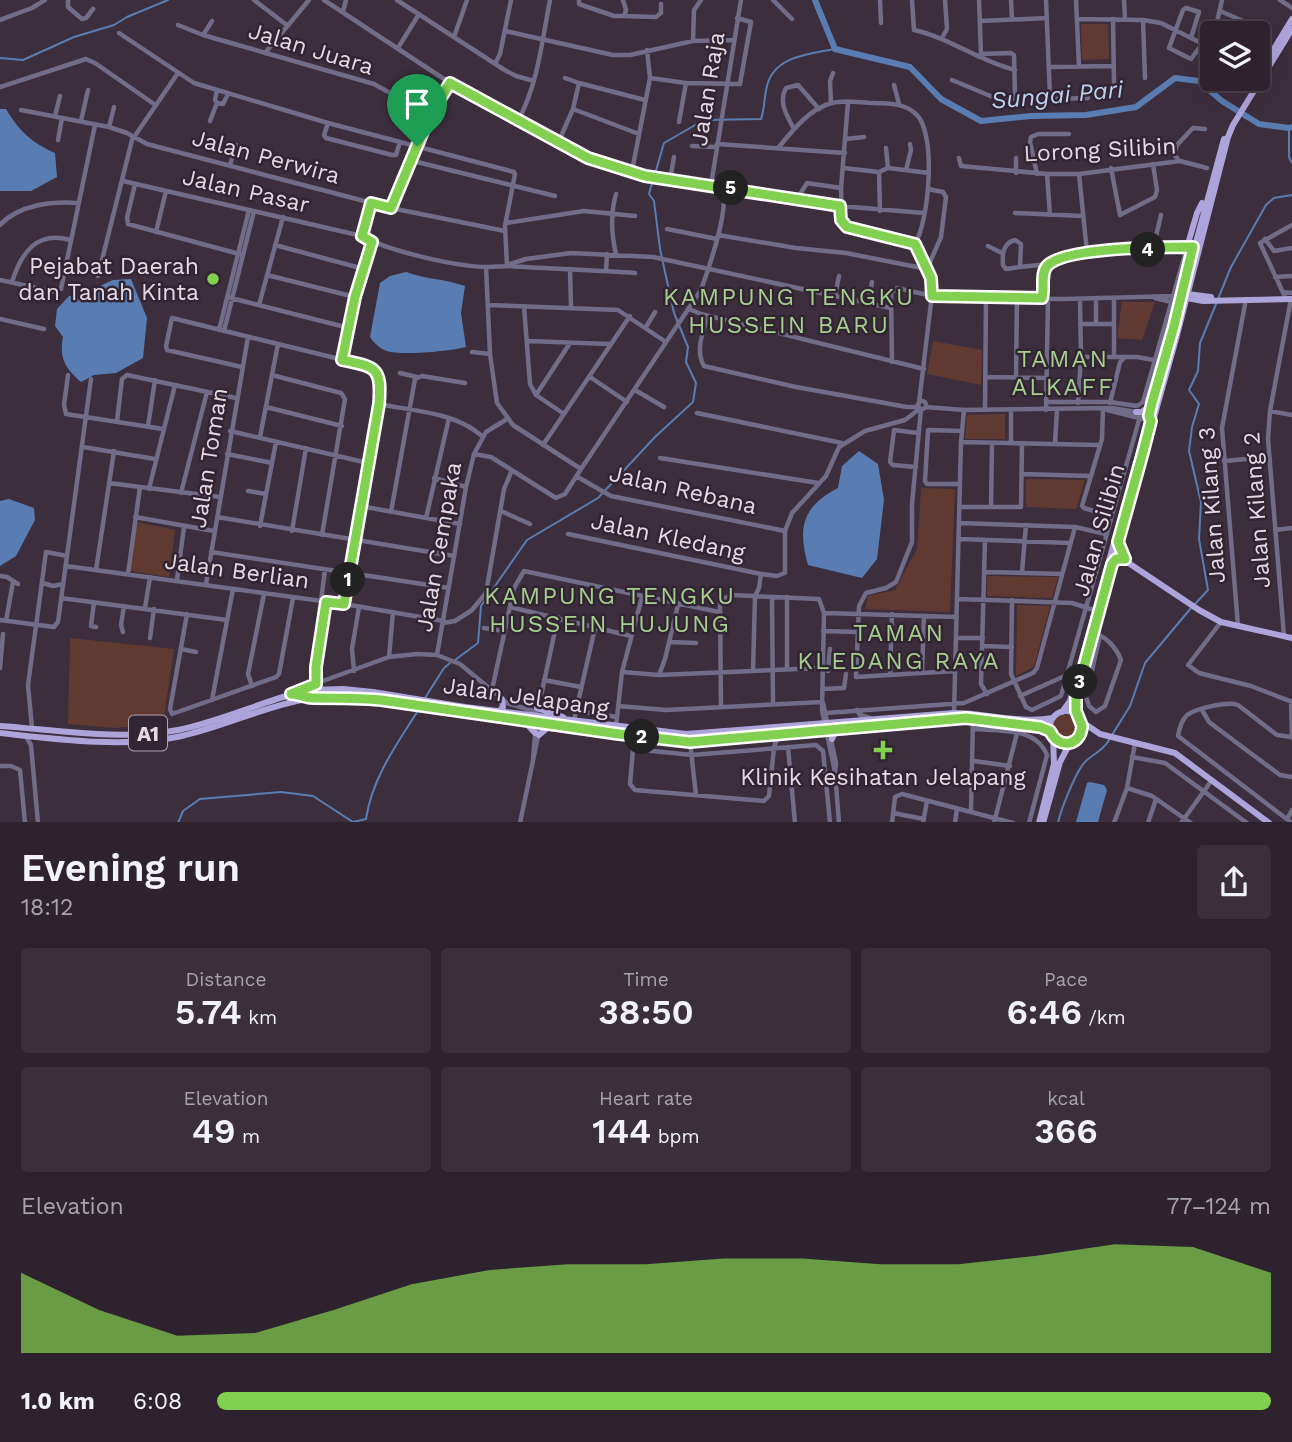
<!DOCTYPE html>
<html lang="en">
<head>
<meta charset="utf-8">
<style>
  body { margin:0; font-family:"Work Sans",sans-serif; background:#3a2f3a; color:#f1f3f6; height:100vh; display:flex; flex-direction:column; font-size:26px; white-space:nowrap }
  * { box-sizing:border-box; margin:0 }
  p { font-size:23px; color:#a7a4aa }
  .icon { flex:none; width:38px; height:38px; fill:none; stroke:currentColor; stroke-width:2; stroke-linecap:round; stroke-linejoin:round }
  .map { position:relative; height:822px; overflow:hidden }
  .side { display:flex; flex-direction:column; background:#2e222e; flex:1 }
  .side>* { flex:none }
  .fabs { position:absolute; left:1200px; top:21px; display:grid; gap:14px }
  .fabs a { display:grid; place-items:center; width:70px; height:70px; border-radius:7px; background:#2e222e; box-shadow:0 7px 28px #0002,0 0 0 2px #493f4a; font-size:35px }
  .pin { position:absolute; display:grid; place-items:center; width:60px; height:60px; color:#fff; margin:-72px -30px; border-radius:50% 50% 50% 0; rotate:-45deg; box-shadow:0 0 7px #0007 }
  .pin .icon { rotate:45deg }
  .km { position:absolute; width:35px; height:35px; margin:-18px; border-radius:50%; background:#222; color:#fff; font-size:19px; line-height:35px; text-align:center }
  .round { display:grid; place-items:center; flex:none; width:74px; height:74px; border-radius:7px; background:#3a2f3a }
  .head { display:flex; align-items:center; justify-content:space-between; height:119px; padding:0 21px }
  h1 { font-size:38px; font-weight:600; line-height:52px }
  .stats { display:grid; grid-template-columns:repeat(3,1fr); gap:10px; height:119px; padding:7px 21px }
  .stats div { display:grid; align-content:center; border-radius:7px; background:#3a2f3a; text-align:center }
  .stats b { font-size:35px; font-weight:600 }
  .stats small { font-size:19px; font-weight:400 }
  .stats p { font-size:19px }
  .chart { height:196px; padding:14px 21px }
  .chart p { display:flex; justify-content:space-between }
  .chart svg { width:100%; height:126px; margin-top:7px; fill:#82d04f; opacity:.7 }
  ul { padding:0 21px; list-style:none; font-size:23px }
  li { display:grid; grid-template-columns:112px 84px 1fr; align-items:center; height:52px }
  li i { height:18px; border-radius:9px; background:#82d04f }
  .map>svg:first-child { display:block }
</style>
</head>
<body>
<div class="map">
<svg width="1292" height="823" viewBox="0 0 1292 823">
  <rect width="100%" height="100%" fill="#3d2e3d"/>
  <path fill="#603a31" d="M1081 24H1108L1109 59 1082 60Z
    M1122 302H1155L1142 340 1117 338Z
    M933 341 982 350 981 385 927 374Z
    M1005 414V439H965L967 415Z
    M1026 479 1085 480 1076 509 1026 507Z
    M921 488 955 489 950 612 865 609 868 596 895 590 917 549Z
    M137 522 175 530 169 577 130 571Z
    M987 576 1058 577 1052 598 987 596Z
    M1017 605 1050 606 1034 667 1016 676Z
    M70 638 174 649 163 724 114 728 68 724Z
    M1051 729a14 14 0 1 1 28 0a14 14 0 1 1-28 0Z"/>
  <path fill="#597db3" d="M6 109C19 131 32 143 55 153L57 177 31 191H0V109Z
    M406 272C425 279 445 279 465 286L461 313 466 347C450 351 402 356 387 351 380 349 374 343 370 337L380 283 390 276Z
    M131 279 147 318 143 358 116 373 94 375 81 382C65 368 59 358 63 337L55 326 57 309 69 296 80 295 113 280Z
    M859 451 878 464 884 500 877 559 862 578 808 565C797 527 803 506 838 488L842 466Z
    M9 499 34 508 35 520 16 556 0 566V501Z
    M1090 782 1104 785 1107 790 1098 822H1076L1087 783Z"/>
  <g fill="none" stroke-linecap="round" stroke-linejoin="round">
    <path stroke="#597db3" stroke-width="2" d="M0 58 23 60 74 37 114 25 127 17 168 0
      M1289 128V157L1292 163
      M655 174 664 143 704 120 761 119C765 108 764 97 767 86 774 56 810 54 835 49
      M1218 299 1231 267 1266 205 1274 198 1292 195
      M1195 604 1208 590 1199 539 1201 502 1189 451 1192 427 1199 404 1189 390 1198 371 1200 343 1216 304
      M455 660 478 643 481 606 527 540 598 498 656 436 693 402 696 383 686 362 688 347 674 313 660 249 654 201 649 194 653 179
      M425 698 444 668 450 663
      M1112 735 1130 706 1145 663 1191 608
      M178 823 183 811 200 799 281 792 313 796 353 822 366 819C372 778 397 744 419 709
      M1058 823C1061 809 1076 771 1085 762 1094 753 1103 751 1109 740"/>
    <path stroke="#597db3" stroke-width="6" d="M815 0 835 49 910 67 941 99 981 121 1031 116 1086 115 1136 107 1175 78 1199 81 1222 101 1259 124 1289 128 1292 127"/>
    <path stroke="#716d88" stroke-width="4.5" d="M68 0V7L82 19 86 18 93 9
      M254 0 288 26
      M324 0 450 83 588 158 663 179 840 206 924 213
      M397 0 503 69 516 76 534 81
      M579 0V4L614 16H624L626 10 623 0
      M773 0 792 19
      M880 0 881 23
      M912 0 914 30C950 38 979 61 1015 70
      M979 0 981 54
      M1011 0 1012 19
      M1046 0 1050 97 1052 99 1088 98
      M1076 0 1079 66
      M1124 0 1125 19
      M1280 0 1292 8
      M1220 11 1248 23
      M343 12 346 0
      M624 16 656 17 661 13V4
      M1077 19 1143 20 1161 23 1213 49
      M1113 19 1114 83
      M0 20 32 8 45 0
      M1143 20 1145 78
      M980 21 1047 18
      M178 25 203 35 374 84 430 115
      M505 31 613 55H630L693 41 733 40
      M119 33 194 83 328 123 514 172 515 174 505 226 507 266
      M203 35 212 21
      M454 37 467 0
      M942 38 947 29 945 0
      M1191 38 1199 12 1186 8 1183 10 1169 48 1191 59 1202 44
      M693 41 694 10 701 0
      M1205 45 1216 26 1222 0
      M398 48 419 14
      M265 53 309 0
      M495 64 500 54 511 0
      M1049 67 1113 66
      M1258 74 1259 75
      M565 78 579 83
      M650 78 686 83 740 84 751 22 737 18
      M952 80 1000 100 1013 99 1015 95 1014 55 1011 53 981 54 979 57
      M894 85 899 104
      M0 87 86 59 95 63 154 104
      M217 90 215 100 217 103 223 104 228 94
      M848 102 841 188 842 223 847 227 915 244
      M831 103 830 81 833 73
      M573 109 639 134
      M21 110 109 127 127 133 147 144 391 208 505 231
      M55 116 60 96
      M81 121 88 90
      M210 121 217 103
      M518 121C538 84 542 41 550 0
      M679 122 686 83
      M328 123 324 135 326 138 392 155H396L400 142
      M109 127 114 107
      M794 129C787 116 778 102 786 88L798 85 819 109
      M846 139 864 137
      M58 140 62 118
      M558 143 573 109 579 83 645 100
      M717 144 845 153
      M692 146 716 147
      M779 147C792 131 810 108 832 103 845 99 862 103 875 103 890 104 904 103 916 114 937 133 929 221 915 244
      M886 148 888 168
      M959 158 961 166 1047 174H1079L1180 161 1207 168
      M1016 158V173
      M409 160 555 196
      M1179 161 1174 154 1177 145 1193 128 1205 129
      M230 165 236 145
      M843 168 879 172 888 168 929 173
      M1111 168 1120 215 1155 197 1157 190 1153 164
      M906 170 911 150 910 144
      M632 171 650 78 647 50
      M879 172 880 211
      M1037 174 1030 142 1031 137 1038 134H1069
      M1047 174 1050 215
      M1079 174 1087 252
      M670 180 674 157
      M123 181 362 236C388 251 457 267 488 267 495 267 502 266 510 266 551 269 593 270 635 273
      M135 184 127 218 128 224 243 255
      M711 185 741 0
      M616 194C610 215 611 233 616 254
      M797 199 807 183 841 188
      M391 208C407 165 423 121 450 83
      M1015 213 1083 216
      M506 223 584 211 635 216
      M0 225C18 205 52 201 78 203
      M667 229 717 239
      M156 232 166 191
      M718 235 796 248 846 253 927 269 941 237 946 197 943 192 928 189
      M362 236 371 203
      M1265 239 1274 251 1292 248
      M1015 240 1021 244 1020 267 1006 269 1003 265C1002 254 1003 243 1015 240Z
      M915 244 933 286 919 403
      M275 245 364 269
      M988 246 1002 253
      M1153 249 1161 215
      M507 265 526 259 571 253 653 257 891 308
      M486 267 490 354 497 403 513 425 581 469 701 290C708 270 732 204 721 187
      M1020 267 1048 264
      M570 269 571 307
      M606 271 607 254
      M267 275 355 297
      M98 276 132 140 178 73
      M1275 277 1292 276
      M0 280 55 292
      M12 282C21 253 37 230 70 240
      M61 289 95 125
      M1283 292 1292 293
      M835 296 839 276
      M227 297 349 328
      M1042 298C1045 289 1040 274 1047 266 1066 246 1159 249 1188 247
      M1155 298 1171 302
      M1286 299 1260 243 1292 225
      M868 303 872 282
      M259 305 283 217
      M488 305 618 310 666 342
      M524 306 530 384 536 395 564 414
      M689 309 701 314 924 369
      M708 316C703 331 695 351 704 366L796 387 907 407H919
      M0 319 44 329
      M1080 324H1113
      M1096 324V299
      M646 327 655 312
      M219 330 249 210
      M224 331 254 211
      M527 341 610 344
      M472 352 490 354
      M1114 356V298
      M1081 357H1137L1154 360
      M342 360 355 297 372 243
      M892 362 891 293 897 288 932 296 957 298 1064 299 1174 296
      M242 367 167 350 166 346 172 318 368 366 377 371 379 375V404L344 604
      M400 373 417 377
      M68 375 64 405 66 414 163 429
      M272 375 341 393 345 399 322 535
      M590 377 627 402
      M987 377 1047 378
      M1016 377 1017 297
      M635 390 664 407
      M536 395 570 343
      M918 405a4 4 0 1 1 8 0a4 4 0 1 1-8 0Z
      M1046 402H1110L1137 406 1143 402 1187 247
      M1078 403 1081 357 1080 299
      M1110 403 1120 362 1124 358
      M379 404C413 411 455 412 482 436
      M266 407 342 426
      M926 407 964 410 1112 408 1136 412 1148 416
      M921 409 912 504V542L896 582 886 588 866 593 859 606 856 677 955 671
      M985 410 986 297
      M1046 410 1048 299
      M1103 410 1102 439 1082 506 1084 508 1111 516
      M1107 410 1147 420
      M1270 411 1292 415
      M697 413 842 443
      M117 421 122 379 127 375 236 398
      M148 426 155 380
      M230 431 368 463
      M260 437 278 344
      M961 442 1100 445
      M1011 443V410
      M1055 443 1057 410
      M543 445 630 316
      M83 447 155 459
      M227 454 272 463
      M474 454 491 457 556 498 565 494 581 469
      M660 458 818 483
      M1224 461 1269 457
      M916 467 893 465 890 462 894 430 918 433
      M1022 474 1091 476
      M576 476 611 496 785 531
      M434 478 466 487
      M109 483 220 497
      M960 484H927L925 481 928 430 962 431
      M149 489 175 385
      M248 491 266 494
      M181 493 207 392
      M360 506 460 524
      M960 507H1021L1022 444
      M991 507 992 443
      M501 511 530 524
      M391 512 415 379 422 376 465 383
      M135 517 214 531
      M217 517 454 556
      M426 518 449 418
      M959 523 1075 527 1106 534
      M260 526 276 442
      M1275 530 1292 528
      M292 531 306 448
      M568 534 761 574
      M959 539 1071 543
      M985 541 981 684 987 694
      M211 552 449 588
      M66 566 344 604 444 621
      M96 570 114 451
      M985 572 1062 574
      M1022 572 1026 525
      M128 574 140 487
      M0 576 7 577 18 584
      M177 580 184 527
      M43 583 53 586 63 584
      M206 584 248 337
      M772 597 773 704
      M787 597V669
      M61 598 227 620
      M958 599 1072 603 1094 610
      M1012 600 1011 674 1026 707 1032 710 1061 696 1141 413
      M321 601 325 569
      M94 602 91 626 96 627
      M510 607 631 636
      M145 608 150 577
      M824 613 957 617
      M187 614 170 709 172 714 276 677 279 674 293 598
      M558 617 541 696 577 704
      M0 620 54 627 58 622 91 379
      M6 621 13 582
      M1221 622 1188 665 1199 673 1251 686 1292 702
      M443 623 455 621 472 610 486 593 504 489 512 470
      M1238 626 1222 428 1246 299
      M484 628 505 631
      M823 631 858 632
      M123 632 121 625 124 606
      M1093 634C1105 634 1117 649 1121 660L1105 706 1096 712 1089 706 1086 697 1100 635
      M1284 636 1268 439 1270 411 1291 299
      M150 638 154 609
      M956 638H983
      M669 642 696 643
      M982 646 1012 647
      M181 649 196 652
      M437 655 466 487 474 454 486 432 507 419
      M389 657 393 612
      M0 668 3 634
      M354 671 352 649 359 607
      M753 671 755 596 759 588 761 574 777 576 785 573V531L792 513 826 476 839 447 865 431 905 420 918 410
      M828 671 830 649
      M622 672 659 675 822 668
      M922 673 924 616
      M659 675 665 659 678 605
      M890 675 892 614
      M544 680 581 687
      M316 684V667L326 602
      M252 686 248 674 264 594
      M822 689 844 688 846 674
      M298 690 389 657 417 654 437 655 460 664 507 703 537 712 533 760
      M492 690 514 588 524 571 719 612
      M1020 696 1067 675
      M212 700 233 589
      M1291 701 1292 738
      M823 703 836 763 835 772 839 823
      M618 706 666 710 822 702
      M721 707 720 601 731 595 819 599 824 613 822 710 835 772
      M857 710 860 715 870 718
      M1202 710 1209 722 1245 749 1280 775 1292 777
      M576 711 617 717
      M826 713 964 703 1033 673 1037 668 1075 527
      M954 713 961 442 964 410
      M574 720 595 628
      M616 726 622 672 642 597
      M32 728 28 685 46 552 67 556
      M974 729C1000 731 1036 727 1047 755L1029 823
      M25 735 31 745 38 823
      M786 735C779 738 775 740 774 748L769 796 764 801 635 790 630 784 633 749 692 755 816 745 823 751 830 823
      M690 742 696 795
      M788 747 795 823
      M1132 757 1165 763 1247 823
      M974 761 1010 766
      M0 766H11L20 770 25 823
      M1127 788 1152 796 1191 823
      M971 810 973 719
      M893 813 924 819
      M1287 819 1292 810
      M520 823 541 722
      M892 823 895 797 902 794 1013 823
      M923 823 927 801
      M955 823 957 808
      M994 823 1017 733
      M1114 823 1127 788 1135 743
      M1148 823 1156 799
      M1181 823 1212 780
      M1292 823 1178 736C1179 730 1182 720 1187 715 1197 708 1228 701 1238 705L1277 735 1292 737"/>
    <path stroke="#ada4db" stroke-width="6" d="M1266 62 1292 19
      M1187 247 1197 213 1202 203
      M1187 294 1211 297
      M1187 298 1203 301 1292 299
      M1136 412H1142L1149 406
      M1138 456 1224 139
      M1115 554 1199 610 1221 622 1292 638
      M537 708 563 717
      M1050 727a16 16 0 1 1 32 0a16 16 0 1 1-32 0Z
      M499 711 503 707 502 699
      M1062 712 1070 701 1127 496
      M1077 716 1075 706 1076 696 1176 339 1228 137 1233 125 1292 29
      M1081 721 1100 734 1175 753 1269 823
      M525 722 535 733
      M0 726C58 730 120 741 178 730 218 722 257 704 296 693L310 690 343 689 373 692 465 707 686 734 954 713C986 713 1021 724 1053 718
      M0 733C55 739 123 748 177 737 221 728 262 707 306 699 330 694 357 698 381 700L619 735 690 742 966 718 1034 726 1050 731
      M539 735 551 725
      M832 739 836 730
      M1039 823 1054 764 1053 737
      M1043 823 1060 762 1070 743"/>
  </g>
  <g fill="none" stroke-linecap="round" stroke-linejoin="round">
    <g stroke="#fff" stroke-width="14">
      <path id="route" d="M450 83 588 158 645 176 840 206 841 220 847 227 915 244 931 278 932 296 1042 298C1045 289 1040 274 1047 266 1064 247 1165 247 1193 247L1174 326 1152 403 1149 416 1151 421 1143 452 1118 542 1125 559H1116L1112 564 1076 696V711L1082 726C1081 746 1059 750 1050 731L1040 727 966 718 690 742 619 734 381 700C358 698 336 698 313 698 305 698 300 694 291 694L316 684V667L326 602 344 604 379 404C382 367 376 367 342 360L355 297 372 242 362 236 371 203 391 208 430 115Z"/>
    </g>
    <use href="#route" stroke="#82d04f" stroke-width="9"/>
  </g>
  <g fill="#82d04f" stroke="#322433" stroke-width="2.5">
    <circle cx="213" cy="279" r="7"/>
    <path d="M879.5 739.5h7v7h7v7h-7v7h-7v-7h-7v-7h7z"/>
  </g>
  <g text-anchor="middle" dominant-baseline="central" stroke-width="5" stroke-linejoin="round" paint-order="stroke">
    <rect fill="#322433" stroke="#afa3af" stroke-width="2" x="129" y="715.5" width="38" height="35" rx="5"/>
    <g font-size="21" font-weight="bold" fill="#e4dae4">
      <text x="148" y="733">A1</text>
    </g>
    <g font-size="23" fill="#e4dae4" stroke="#322433">
      <text transform="translate(311 49) rotate(17)">Jalan Juara</text>
      <text transform="translate(708 89) rotate(-81)">Jalan Raja</text>
      <text transform="translate(1100 150) rotate(-3)">Lorong Silibin</text>
      <text transform="translate(266 157) rotate(15)">Jalan Perwira</text>
      <text transform="translate(246 191) rotate(13)">Jalan Pasar</text>
      <text transform="translate(209 458) rotate(-81)">Jalan Toman</text>
      <text transform="translate(683 490) rotate(13)">Jalan Rebana</text>
      <text transform="translate(1212 505) rotate(-94)">Jalan Kilang 3</text>
      <text transform="translate(1257 510) rotate(-94)">Jalan Kilang 2</text>
      <text transform="translate(1099 530) rotate(-74)">Jalan Silibin</text>
      <text transform="translate(668 537) rotate(12)">Jalan Kledang</text>
      <text transform="translate(439 547) rotate(-80)">Jalan Cempaka</text>
      <text transform="translate(237 571) rotate(8)">Jalan Berlian</text>
      <text transform="translate(526 697) rotate(8)">Jalan Jelapang</text>
    </g>
    <g font-size="23" fill="#e4dae4" stroke="#322433" text-anchor="end">
      <text x="199" y="266">Pejabat Daerah<tspan x="199" dy="26">dan Tanah Kinta</tspan></text>
      <text x="883" y="777" text-anchor="middle">Klinik Kesihatan Jelapang</text>
    </g>
    <g font-size="24" font-style="italic" fill="#bed3f2" stroke="#322433">
      <text transform="translate(1057 95) rotate(-5)">Sungai Pari</text>
    </g>
    <g font-size="24" letter-spacing="2" fill="#a4cf8d" stroke="#322433">
      <text x="789" y="297">KAMPUNG TENGKU<tspan x="789" dy="28">HUSSEIN BARU</tspan></text>
      <text x="1063" y="359">TAMAN<tspan x="1063" dy="28">ALKAFF</tspan></text>
      <text x="610" y="596">KAMPUNG TENGKU<tspan x="610" dy="28">HUSSEIN HUJUNG</tspan></text>
      <text x="899" y="633">TAMAN<tspan x="899" dy="28">KLEDANG RAYA</tspan></text>
    </g>
  </g>
</svg>
<div class="fabs">
<a><svg class="icon" aria-label="layers" viewBox="0 0 24 24"><path d="M12 4l9 5-9 5-9-5zM3 14l9 5 9-5"/></svg></a>
</div>
<div class="pin" style="left:417px;top:146px;background:#1e9e55"><svg class="icon" aria-label="arrive" viewBox="0 0 24 24"><path d="M6 21V4h12l-3 4 3 4H6"/></svg></div>
<b class="km" style="left:348px;top:580px">1</b>
<b class="km" style="left:642px;top:737px">2</b>
<b class="km" style="left:1080px;top:682px">3</b>
<b class="km" style="left:1148px;top:250px">4</b>
<b class="km" style="left:731px;top:188px">5</b>
</div>
<section class="side">
<div class="head"><div><h1>Evening run</h1><p>18:12</p></div><a class="round"><svg class="icon" aria-label="share" viewBox="0 0 24 24"><path d="M12 15V3M7 8l5-5 5 5M5 13v7h14v-7"/></svg></a></div>
<div class="stats">
<div><p>Distance</p><b>5.74<small> km</small></b></div>
<div><p>Time</p><b>38:50</b></div>
<div><p>Pace</p><b>6:46<small> /km</small></b></div>
</div>
<div class="stats">
<div><p>Elevation</p><b>49<small> m</small></b></div>
<div><p>Heart rate</p><b>144<small> bpm</small></b></div>
<div><p>kcal</p><b>366</b></div>
</div>
<div class="chart"><p><span>Elevation</span>77–124 m</p>
<svg viewBox="0 0 160 44" preserveAspectRatio="none"><path d="M0 44V16L10 29L20 38L30 37L40 29L50 20L60 15L70 13L80 13L90 11L100 11L110 13L120 13L130 10L140 6L150 7L160 16V44z"/></svg>
</div>
<ul>
<li><b>1.0 km</b>6:08<i style="width:100%"></i></li>
</ul>
</section>
</body>
</html>
